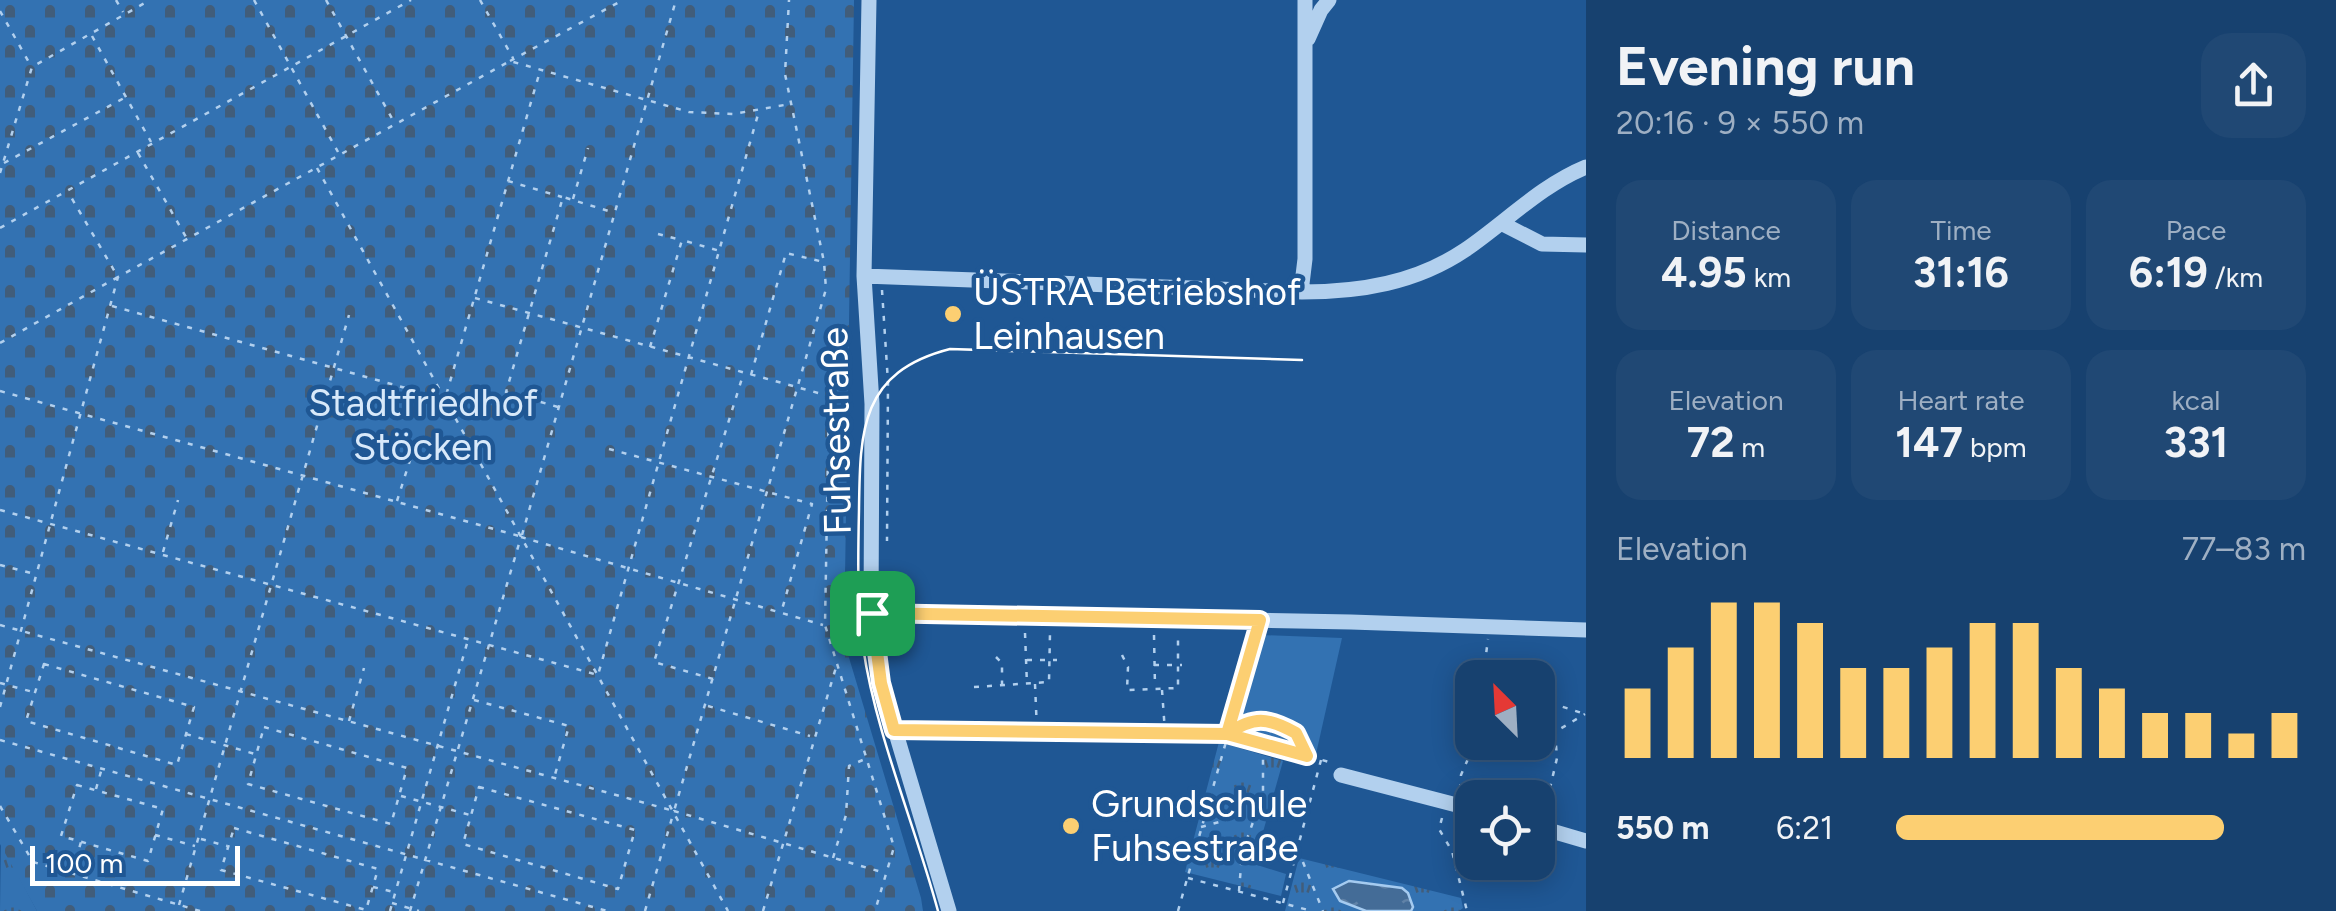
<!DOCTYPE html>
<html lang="en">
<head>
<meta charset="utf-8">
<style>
  body { margin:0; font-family:Figtree,sans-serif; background:#204874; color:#f1f3f6; height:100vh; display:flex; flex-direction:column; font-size:38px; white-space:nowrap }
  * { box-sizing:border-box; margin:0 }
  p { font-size:32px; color:#9eafc3 }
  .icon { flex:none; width:55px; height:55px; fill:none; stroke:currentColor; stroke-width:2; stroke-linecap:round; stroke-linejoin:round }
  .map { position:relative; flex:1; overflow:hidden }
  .panel { display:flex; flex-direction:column; background:#17416f; width:750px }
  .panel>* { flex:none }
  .needle { width:65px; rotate:336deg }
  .buttons { position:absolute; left:1455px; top:660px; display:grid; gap:20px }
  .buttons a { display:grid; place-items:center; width:100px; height:100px; border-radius:20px; background:#17416f; box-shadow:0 5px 25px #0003,0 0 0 2px #365a82; font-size:50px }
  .scale { position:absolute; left:30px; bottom:25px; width:210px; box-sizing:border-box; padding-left:10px; border:5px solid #fff; border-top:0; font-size:28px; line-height:35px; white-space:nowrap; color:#fff; -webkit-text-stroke:8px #1f5794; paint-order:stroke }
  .pin { position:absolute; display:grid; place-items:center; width:85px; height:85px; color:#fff; margin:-42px; border-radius:20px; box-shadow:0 5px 15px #0006 }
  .round { display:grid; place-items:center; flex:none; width:105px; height:105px; border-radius:30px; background:#204874 }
  .overview { display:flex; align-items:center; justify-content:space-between; height:170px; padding:0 30px }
  h1 { font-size:55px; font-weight:700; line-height:75px }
  .figures { display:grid; grid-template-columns:repeat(3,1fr); gap:15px; height:170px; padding:10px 30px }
  .figures div { display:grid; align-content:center; border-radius:25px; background:#204874; text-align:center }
  .figures b { font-size:42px; font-weight:700 }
  .figures small { font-size:28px; font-weight:400 }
  .figures p { font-size:28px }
  .chart { height:280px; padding:20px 30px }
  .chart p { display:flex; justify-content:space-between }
  .chart svg { width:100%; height:180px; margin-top:10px; stroke:#fccf72; stroke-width:6 }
  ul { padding:0 30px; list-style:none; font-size:32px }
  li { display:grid; grid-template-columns:160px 120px 1fr; align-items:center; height:75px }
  li i { height:25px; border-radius:12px; background:#fccf72 }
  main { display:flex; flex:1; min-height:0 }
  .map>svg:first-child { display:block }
</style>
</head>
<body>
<main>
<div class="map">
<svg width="1586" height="911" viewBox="0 0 1586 911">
  <defs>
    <pattern id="grass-tufts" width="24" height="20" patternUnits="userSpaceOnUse" patternTransform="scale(2.5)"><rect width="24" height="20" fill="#3372b2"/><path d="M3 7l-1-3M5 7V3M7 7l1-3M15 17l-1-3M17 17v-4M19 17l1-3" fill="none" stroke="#415d7a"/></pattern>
    <pattern id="cemetery-stones" width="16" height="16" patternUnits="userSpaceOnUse" patternTransform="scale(2.5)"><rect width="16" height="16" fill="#3372b2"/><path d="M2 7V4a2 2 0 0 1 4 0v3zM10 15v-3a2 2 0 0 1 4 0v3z" fill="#415d7a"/></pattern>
    <pattern id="water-ripples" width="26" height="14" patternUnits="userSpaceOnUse" patternTransform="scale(2.5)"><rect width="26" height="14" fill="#446c97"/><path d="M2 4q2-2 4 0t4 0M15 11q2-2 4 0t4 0" fill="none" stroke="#6082a7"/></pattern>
  </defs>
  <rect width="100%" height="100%" fill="#1f5794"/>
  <path fill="url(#grass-tufts)" d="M1219 742 1283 761 1254 864 1286 874 1281 896 1185 872Z
    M1 843 37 911H0Z
    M1299 858 1461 898 1463 908 1459 911H1285Z"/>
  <path fill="url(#cemetery-stones)" d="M0 0H854L844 641 921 898 923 911H37L0 844Z"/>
  <path fill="#3372b2" d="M1261 635 1342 638 1316 754 1232 729Z"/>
  <path fill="url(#water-ripples)" stroke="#a5cbf0" stroke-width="2.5" d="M1349 881 1402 888 1408 893 1413 907 1411 911H1366L1340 901 1333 889Z"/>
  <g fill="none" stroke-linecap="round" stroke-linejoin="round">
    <path stroke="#b2d0ee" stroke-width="2.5" stroke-dasharray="5 8" stroke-linecap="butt" d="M116 0 123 12
      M254 0 338 152
      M326 0 394 122
      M480 0 513 58
      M0 11 31 66
      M92 36 151 142
      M510 61 623 0
      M138 153 186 237
      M4 163 126 97
      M317 168 728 911
      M0 173 32 67 150 0
      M508 181 562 197
      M573 199 588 148
      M0 228 411 0
      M658 234 681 240
      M882 290 888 382 887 541
      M475 298 829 396 825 625 894 847 875 911
      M112 306 445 399 540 71
      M0 343 118 277 68 192
      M650 347 682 240 720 251
      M751 375 786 253 824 262
      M0 391 519 536
      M558 407 506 392 563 197 615 213
      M609 449 812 504 781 613
      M397 501 412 454
      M0 510 598 675 759 111
      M522 535 676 0
      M163 552 178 500
      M0 565 35 574
      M0 625 674 811 826 289 824 262 785 74 789 0
      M1025 633 1027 685
      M1154 635 1155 687
      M1122 655 1128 667 1127 690 1178 688V636
      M996 657 1002 663V685
      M1027 660H1057
      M44 664 194 707 177 765 26 721Z
      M1154 665H1182
      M1483 678 1488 639
      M713 679 654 662 743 375
      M0 683 33 692
      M1035 684 1037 731
      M974 687 1049 682 1050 633
      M1162 690 1165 732
      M1538 699 1585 714
      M474 700 569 726 554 778
      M708 706 810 736
      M0 707 118 277 510 61 689 112 733 114 790 104
      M1538 712 1554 731
      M349 721 364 668
      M264 727 407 768 391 824 248 784Z
      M910 731 1227 734 1333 763
      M1228 733C1256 716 1267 719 1296 733L1306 753
      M186 734 255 754
      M0 740 607 911
      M77 785 163 809 148 861 61 836Z
      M479 787 635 830 618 889 463 844Z
      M96 789 102 768
      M1460 789 1461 775 1471 752 1468 731 1472 704
      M401 796 470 815
      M0 806 33 862 200 911
      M1544 814 1557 758 1555 732 1585 714
      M1442 818 1439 829 1452 851 1467 911
      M1201 827 1256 812
      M234 828 378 869 366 910 221 870Z
      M155 835 195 846
      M201 839 227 846
      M1197 840 1231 839 1243 845
      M1298 850 1323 911
      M833 858 846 815 849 766 865 759
      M72 872 81 842
      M1188 878 1312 911
      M373 887 394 892
      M1239 891 1242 853 1263 794V747
      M392 903 419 911
      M1283 903 1321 760
      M179 905 349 315
      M390 911 468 640
      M410 911 521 537 823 625
      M645 911 674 811 885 873
      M763 911 837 664
      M1178 911 1256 636"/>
    <path stroke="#b2d0ee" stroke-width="15" d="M869 0 864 276 872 404 871 613 881 683 949 911
      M1308 39 1321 10 1329 0
      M1501 223 1542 244 1586 245
      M864 276 1302 292C1360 292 1416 283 1465 250 1506 222 1540 186 1586 167
      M1301 292 1305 259V0
      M871 613 1351 622 1586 630
      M1341 775 1472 809
      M1538 827 1586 841"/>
    <path stroke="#fff" stroke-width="2.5" d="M938 911C915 825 876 735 863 647 857 601 858 556 859 510 860 431 860 372 950 349L1302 360"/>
  </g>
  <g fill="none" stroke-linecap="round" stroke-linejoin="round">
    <g stroke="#fff" stroke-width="20">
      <path id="route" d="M872 613 881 683 894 730 1227 734 1307 756 1296 733C1267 717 1254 716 1227 734L1260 620 872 613"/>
    </g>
    <use href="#route" stroke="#fccf72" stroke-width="12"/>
  </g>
  <g fill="#fccf72" stroke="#1f5794" stroke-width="4">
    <circle cx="953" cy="314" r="10"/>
    <circle cx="1071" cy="826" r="10"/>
  </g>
  <g text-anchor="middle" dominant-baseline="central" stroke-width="9" stroke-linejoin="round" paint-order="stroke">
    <g font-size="38" fill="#fff" stroke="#1f5794" text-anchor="start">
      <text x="973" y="292">ÜSTRA Betriebshof<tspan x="973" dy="44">Leinhausen</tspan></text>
      <text x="1091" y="804">Grundschule<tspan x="1091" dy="44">Fuhsestraße</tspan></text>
    </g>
    <g font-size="38" fill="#d8e9fa" stroke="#1f5794">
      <text x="423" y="403">Stadtfriedhof<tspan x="423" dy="44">Stöcken</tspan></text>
    </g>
    <g font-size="38" fill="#fff" stroke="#1f5794">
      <text transform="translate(836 431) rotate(-91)">Fuhsestraße</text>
    </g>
  </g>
</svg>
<div class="buttons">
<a><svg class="needle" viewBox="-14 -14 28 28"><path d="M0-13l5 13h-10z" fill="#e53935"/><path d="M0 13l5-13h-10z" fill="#9eafc3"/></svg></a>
<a><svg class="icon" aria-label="locate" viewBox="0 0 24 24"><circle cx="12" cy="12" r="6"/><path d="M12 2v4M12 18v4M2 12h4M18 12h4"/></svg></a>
</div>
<div class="scale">100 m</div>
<div class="pin" style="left:872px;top:613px;background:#1e9e55"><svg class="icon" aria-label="arrive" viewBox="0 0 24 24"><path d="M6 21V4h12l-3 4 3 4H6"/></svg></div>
</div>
<section class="panel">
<div class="overview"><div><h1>Evening run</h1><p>20:16 · 9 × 550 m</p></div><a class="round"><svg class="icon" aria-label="share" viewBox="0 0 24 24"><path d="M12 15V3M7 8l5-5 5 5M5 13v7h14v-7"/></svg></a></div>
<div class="figures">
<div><p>Distance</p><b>4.95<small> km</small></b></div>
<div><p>Time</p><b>31:16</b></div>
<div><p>Pace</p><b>6:19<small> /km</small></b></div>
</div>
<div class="figures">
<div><p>Elevation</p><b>72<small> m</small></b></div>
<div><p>Heart rate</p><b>147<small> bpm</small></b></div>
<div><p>kcal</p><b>331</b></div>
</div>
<div class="chart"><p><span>Elevation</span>77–83 m</p>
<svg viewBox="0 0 160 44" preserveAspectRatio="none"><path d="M5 44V27M15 44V17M25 44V6M35 44V6M45 44V11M55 44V22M65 44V22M75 44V17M85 44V11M95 44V11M105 44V22M115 44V27M125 44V33M135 44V33M145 44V38M155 44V33"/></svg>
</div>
<ul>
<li><b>550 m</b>6:21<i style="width:80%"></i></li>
</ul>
</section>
</main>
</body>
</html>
